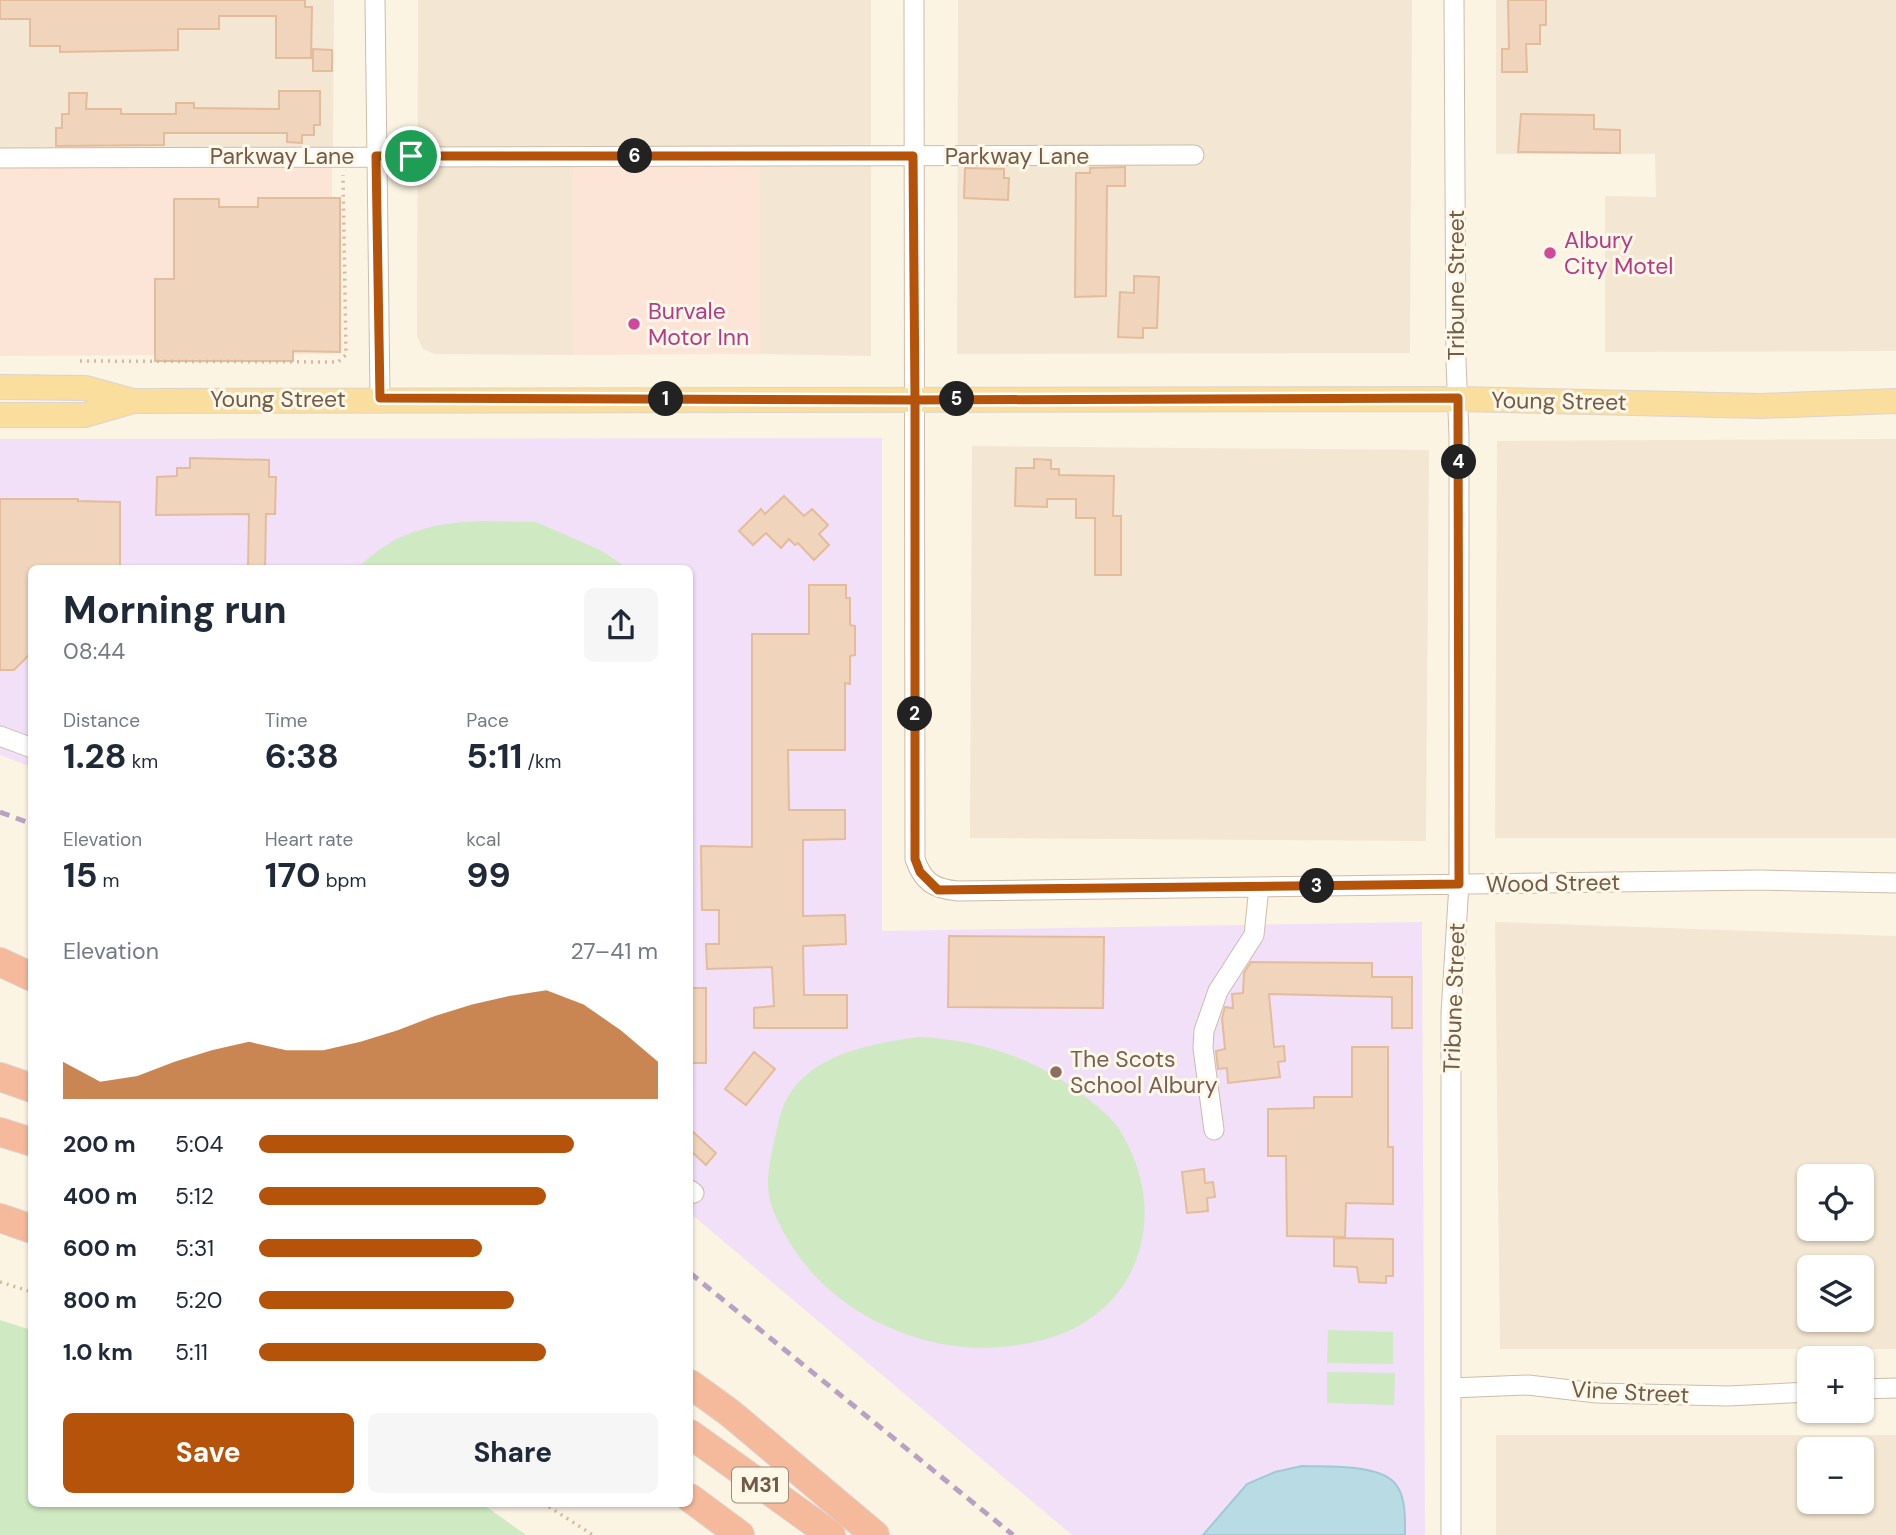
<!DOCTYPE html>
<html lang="en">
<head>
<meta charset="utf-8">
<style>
  body { margin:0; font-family:"DM Sans",sans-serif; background:#f6f6f7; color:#1f2937; height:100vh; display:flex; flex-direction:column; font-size:26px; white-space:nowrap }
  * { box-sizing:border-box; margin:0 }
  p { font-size:23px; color:#747a83 }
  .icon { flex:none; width:38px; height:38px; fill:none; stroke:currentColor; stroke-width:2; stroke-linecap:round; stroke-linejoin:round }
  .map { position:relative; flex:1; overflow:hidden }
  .drawer { position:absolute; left:28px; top:565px; width:665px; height:942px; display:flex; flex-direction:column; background:#fff; border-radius:10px; box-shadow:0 2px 5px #0004 }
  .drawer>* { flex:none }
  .buttons { position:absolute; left:1797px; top:1164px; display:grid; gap:14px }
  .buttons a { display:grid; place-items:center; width:77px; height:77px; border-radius:10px; background:#fff; box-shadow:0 2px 5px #0004; font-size:35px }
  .pin { position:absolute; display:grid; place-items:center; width:60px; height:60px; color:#fff; margin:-30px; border:4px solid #fff; border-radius:50%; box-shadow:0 2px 7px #0007 }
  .km { position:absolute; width:35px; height:35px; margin:-18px; border-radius:50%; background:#222; color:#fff; font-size:19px; line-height:35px; text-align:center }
  .round { display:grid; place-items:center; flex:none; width:74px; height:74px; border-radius:10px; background:#f6f6f7 }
  .overview { display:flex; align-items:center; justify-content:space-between; height:119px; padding:0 35px }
  h1 { font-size:38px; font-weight:700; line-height:52px }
  .figures { display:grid; grid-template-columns:repeat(3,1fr); gap:10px; height:119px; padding:7px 35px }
  .figures div { display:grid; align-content:center }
  .figures b { font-size:35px; font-weight:700 }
  .figures small { font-size:19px; font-weight:400 }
  .figures p { font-size:19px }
  .chart { height:196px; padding:14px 35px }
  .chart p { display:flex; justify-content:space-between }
  .chart svg { width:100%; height:126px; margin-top:7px; fill:#b45309; opacity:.7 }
  .primary-button { display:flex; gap:14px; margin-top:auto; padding:14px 35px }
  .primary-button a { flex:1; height:80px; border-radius:10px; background:#b45309; color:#fff; font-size:28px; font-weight:700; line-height:80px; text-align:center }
  .primary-button a+a { background:#f6f6f7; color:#1f2937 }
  ul { padding:0 35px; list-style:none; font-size:23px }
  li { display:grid; grid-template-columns:112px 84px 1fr; align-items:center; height:52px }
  li i { height:18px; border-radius:9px; background:#b45309 }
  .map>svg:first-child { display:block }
</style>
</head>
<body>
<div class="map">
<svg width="1896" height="1535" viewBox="0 0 1896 1535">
  <rect width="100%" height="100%" fill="#fcf4e3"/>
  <path fill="#f3e6d2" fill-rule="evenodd" d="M0 0H334L333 150H0Z
    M418 0H871V356L760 354V148H573L574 355 434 354 423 349 417 336Z
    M958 0H1412L1410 353 957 354Z
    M1496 0H1896V351L1605 352V196L1656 197 1655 154H1496Z
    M1896 439V838H1495L1497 441Z
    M972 446 1429 450 1426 841 970 838Z
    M1495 922 1896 936V1349H1500ZM1862 1176V1228H1810V1176ZM1810 1267H1862V1320H1810Z
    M1496 1435H1896V1535H1496ZM1862 1449V1502H1810V1449Z"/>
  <path fill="#fce5d7" d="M573 164 760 166V354L574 355Z
    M332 165V354L0 356V167Z"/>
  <path fill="#f1e0f8" d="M882 438V931L1422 922 1425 1535H1072L690 1213V569H32L31 767 0 755V439Z"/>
  <path fill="#cfe9c2" d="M481 521 536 522 600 550 629 569H357C393 532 431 523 481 521Z
    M919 1037C980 1040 1036 1058 1085 1097 1096 1105 1109 1115 1117 1126 1175 1213 1139 1321 1034 1342 1003 1349 969 1350 937 1343 872 1329 814 1290 783 1231 778 1221 771 1208 769 1196 766 1178 770 1160 774 1142 777 1132 778 1120 782 1110 802 1055 869 1044 919 1037Z
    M0 1320 31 1330 32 1503H481L526 1535H0Z
    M1328 1330 1393 1332V1364L1327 1363Z
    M1327 1372 1395 1373 1394 1405 1327 1403Z"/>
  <path fill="#b8dbe4" stroke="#9fc9d6" stroke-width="2" d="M1302 1466C1326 1467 1382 1463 1397 1486 1406 1499 1405 1520 1405 1535H1203L1247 1484 1275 1472Z"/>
  <path fill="#f0d4bb" stroke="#e3bc9c" stroke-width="2" d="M0 0H305V7H312L311 58H276V16H219V29H178V50L60 52V46H30V19H0Z
    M1508 0H1546V25H1540V44H1526L1527 72H1502V49H1509Z
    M313 49 332 50V71H313Z
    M279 91H320V125H314V135H302V143L287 142V133H164V145L56 146V128H62V114H69V93H87L86 109H121V114H176V103H194V108L279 109Z
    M1521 114 1594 115V129L1620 130V153L1518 152Z
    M1125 167V186H1107L1106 296 1075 297 1076 173H1090V168Z
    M965 168 1004 169V178H1009L1008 200 964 198Z
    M258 198H340V352L293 351V361H155V279H174V199H219V207H258Z
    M1134 276 1159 277 1157 328H1143V338L1118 337 1120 292 1134 293Z
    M190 458 269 460V477H276L275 514H266L265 569H248L249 514 156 515 157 477 177 476V468H190Z
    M1034 459 1051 460V469H1059V475L1114 476 1113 516H1121V575H1095V518H1076V499H1047V507L1015 506 1016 468H1034Z
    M784 496 804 516 812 509 828 525 819 534 829 545 814 560 798 543 795 545 789 539 781 548 766 533 753 545 739 531 761 509 765 514Z
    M0 499H78V501L120 502V569H32V652L14 670H0Z
    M809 585H846V598H850V625L855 626V655L850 656V684L845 683V750H788L789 810H845V839L803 840V916L845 915 846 944 803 946 804 995H847V1028H754V1008L774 1006 772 967 707 969 706 944H719V910H702L701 846 752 847V634H809Z
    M949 936 1104 937 1103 1008 948 1007Z
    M1251 962 1372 963V977H1412V1028H1392V997L1269 994 1274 1047 1284 1046 1285 1061 1278 1062 1280 1077 1228 1083 1227 1068 1218 1069 1216 1051 1225 1049 1222 1018 1225 1007 1233 1008 1232 994 1243 993 1244 973Z
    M690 988H706V1063H690Z
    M1352 1047H1388V1147H1393V1204L1346 1203 1345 1237 1287 1236 1286 1156H1268V1109L1314 1108V1097H1352Z
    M754 1052 775 1069 746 1105 725 1089Z
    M690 1129 716 1153 706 1165 690 1150Z
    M1204 1169 1205 1183 1213 1182 1215 1197 1207 1198 1208 1211 1187 1213 1182 1172Z
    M1334 1238 1393 1239V1276H1386V1283L1359 1282 1357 1267 1334 1266Z"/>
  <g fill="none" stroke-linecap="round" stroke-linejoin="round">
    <g stroke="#cdbcaa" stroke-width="21">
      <path id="minor" d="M375 0 380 398
        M914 0 915 859C923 882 934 889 958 891L1759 880 1896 883
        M0 158 1194 155
        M0 736 32 748
        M1214 1130 1203 1048 1204 1031 1218 991 1254 935 1259 887
        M690 1190 694 1193
        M1451 1388 1528 1385 1597 1393 1728 1396 1810 1392
        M1862 1389 1896 1388
        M1451 1535V1013L1459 884V436L1456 361 1454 0"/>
    </g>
    <g stroke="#dbd4d0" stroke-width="26">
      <path id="major" d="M0 387 86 388 133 401 1458 399 1761 406 1896 401
        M0 415H85L133 401"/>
    </g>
    <g stroke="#dbd4d0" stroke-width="30">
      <path id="highway" d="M0 962 32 977
        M0 1077 32 1088
        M0 1132 32 1142
        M0 1218 32 1229
        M690 1384 730 1413 875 1535
        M690 1434 831 1535
        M690 1498 740 1535"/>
    </g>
    <path stroke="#d5b89f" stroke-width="3.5" stroke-dasharray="2 5" stroke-linecap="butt" d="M80 361 338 362 346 355 343 175
      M0 1282 32 1292
      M543 1503 593 1535"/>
    <use href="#minor" stroke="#fff" stroke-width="19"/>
    <use href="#major" stroke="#f9de9d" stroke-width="24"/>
    <use href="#highway" stroke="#f5b99b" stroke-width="28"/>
    <path stroke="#b7a2c4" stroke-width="5" stroke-dasharray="10 7" stroke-linecap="butt" d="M0 812 32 824
      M690 1273 1013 1535"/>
  </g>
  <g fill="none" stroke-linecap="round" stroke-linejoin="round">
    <g stroke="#fff" stroke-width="14">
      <path id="route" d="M411 156H376L380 398 915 400V859L920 872 938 890 1459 884 1458 398 915 400 913 156H411"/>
    </g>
    <use href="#route" stroke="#b45309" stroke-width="9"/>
  </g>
  <g fill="#d1479c" stroke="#fff8e9" stroke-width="2.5">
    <circle cx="1550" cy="253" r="7"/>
    <circle cx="634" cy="324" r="7"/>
  </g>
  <circle fill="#8d6e63" stroke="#fff8e9" stroke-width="2.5" cx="1056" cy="1072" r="7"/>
  <g text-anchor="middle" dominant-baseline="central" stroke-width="6" stroke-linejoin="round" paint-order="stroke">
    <rect fill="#fff8e9" stroke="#9d8a7a" stroke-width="2" x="732" y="1467.5" width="56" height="35" rx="5"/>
    <g font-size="21" font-weight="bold" fill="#735b4a">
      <text x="760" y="1485">M31</text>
    </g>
    <g font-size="23" fill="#735b4a" stroke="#fff8e9">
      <text x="282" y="156">Parkway Lane</text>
      <text x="1017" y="156">Parkway Lane</text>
      <text transform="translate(1456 285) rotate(-90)">Tribune Street</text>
      <text x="278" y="399">Young Street</text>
      <text transform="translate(1559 401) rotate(1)">Young Street</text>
      <text transform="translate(1553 883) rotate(-1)">Wood Street</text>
      <text transform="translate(1454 998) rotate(-88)">Tribune Street</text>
      <text transform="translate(1630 1392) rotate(3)">Vine Street</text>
    </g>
    <g font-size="23" fill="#b23c85" stroke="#fff8e9" text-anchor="start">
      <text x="1564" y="240">Albury<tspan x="1564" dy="26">City Motel</tspan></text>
      <text x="648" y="311">Burvale<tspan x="648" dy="26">Motor Inn</tspan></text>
    </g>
    <g font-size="23" fill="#785e54" stroke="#fff8e9" text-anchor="start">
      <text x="1070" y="1059">The Scots<tspan x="1070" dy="26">School Albury</tspan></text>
    </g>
  </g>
</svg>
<div class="buttons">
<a><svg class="icon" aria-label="locate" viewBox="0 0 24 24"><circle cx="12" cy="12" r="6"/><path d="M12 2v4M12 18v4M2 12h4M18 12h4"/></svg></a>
<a><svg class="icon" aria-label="layers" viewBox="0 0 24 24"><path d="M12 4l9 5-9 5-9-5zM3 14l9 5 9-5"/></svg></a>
<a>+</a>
<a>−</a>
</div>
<div class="pin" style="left:411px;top:156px;background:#1e9e55"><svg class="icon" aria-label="arrive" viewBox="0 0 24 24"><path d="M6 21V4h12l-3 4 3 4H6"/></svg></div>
<b class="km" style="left:666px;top:399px">1</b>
<b class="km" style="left:915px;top:714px">2</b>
<b class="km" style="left:1317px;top:886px">3</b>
<b class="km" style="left:1459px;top:462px">4</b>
<b class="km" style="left:957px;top:399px">5</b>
<b class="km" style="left:635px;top:156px">6</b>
<section class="drawer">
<div class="overview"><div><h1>Morning run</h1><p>08:44</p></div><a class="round"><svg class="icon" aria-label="share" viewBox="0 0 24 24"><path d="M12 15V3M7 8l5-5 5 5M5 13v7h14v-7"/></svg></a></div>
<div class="figures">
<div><p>Distance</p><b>1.28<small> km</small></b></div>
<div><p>Time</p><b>6:38</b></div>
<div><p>Pace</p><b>5:11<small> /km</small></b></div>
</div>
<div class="figures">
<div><p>Elevation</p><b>15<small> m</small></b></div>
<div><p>Heart rate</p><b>170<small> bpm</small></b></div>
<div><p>kcal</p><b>99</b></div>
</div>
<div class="chart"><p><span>Elevation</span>27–41 m</p>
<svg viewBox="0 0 160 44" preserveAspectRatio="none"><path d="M0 44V31L10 38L20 36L30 31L40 27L50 24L60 27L70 27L80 24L90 20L100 15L110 11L120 8L130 6L140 11L150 20L160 31V44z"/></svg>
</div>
<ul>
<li><b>200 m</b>5:04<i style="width:79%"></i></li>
<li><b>400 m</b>5:12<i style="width:72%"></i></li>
<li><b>600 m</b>5:31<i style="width:56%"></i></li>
<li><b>800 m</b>5:20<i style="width:64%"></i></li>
<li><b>1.0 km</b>5:11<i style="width:72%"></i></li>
</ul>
<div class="primary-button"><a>Save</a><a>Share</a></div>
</section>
</div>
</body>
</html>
